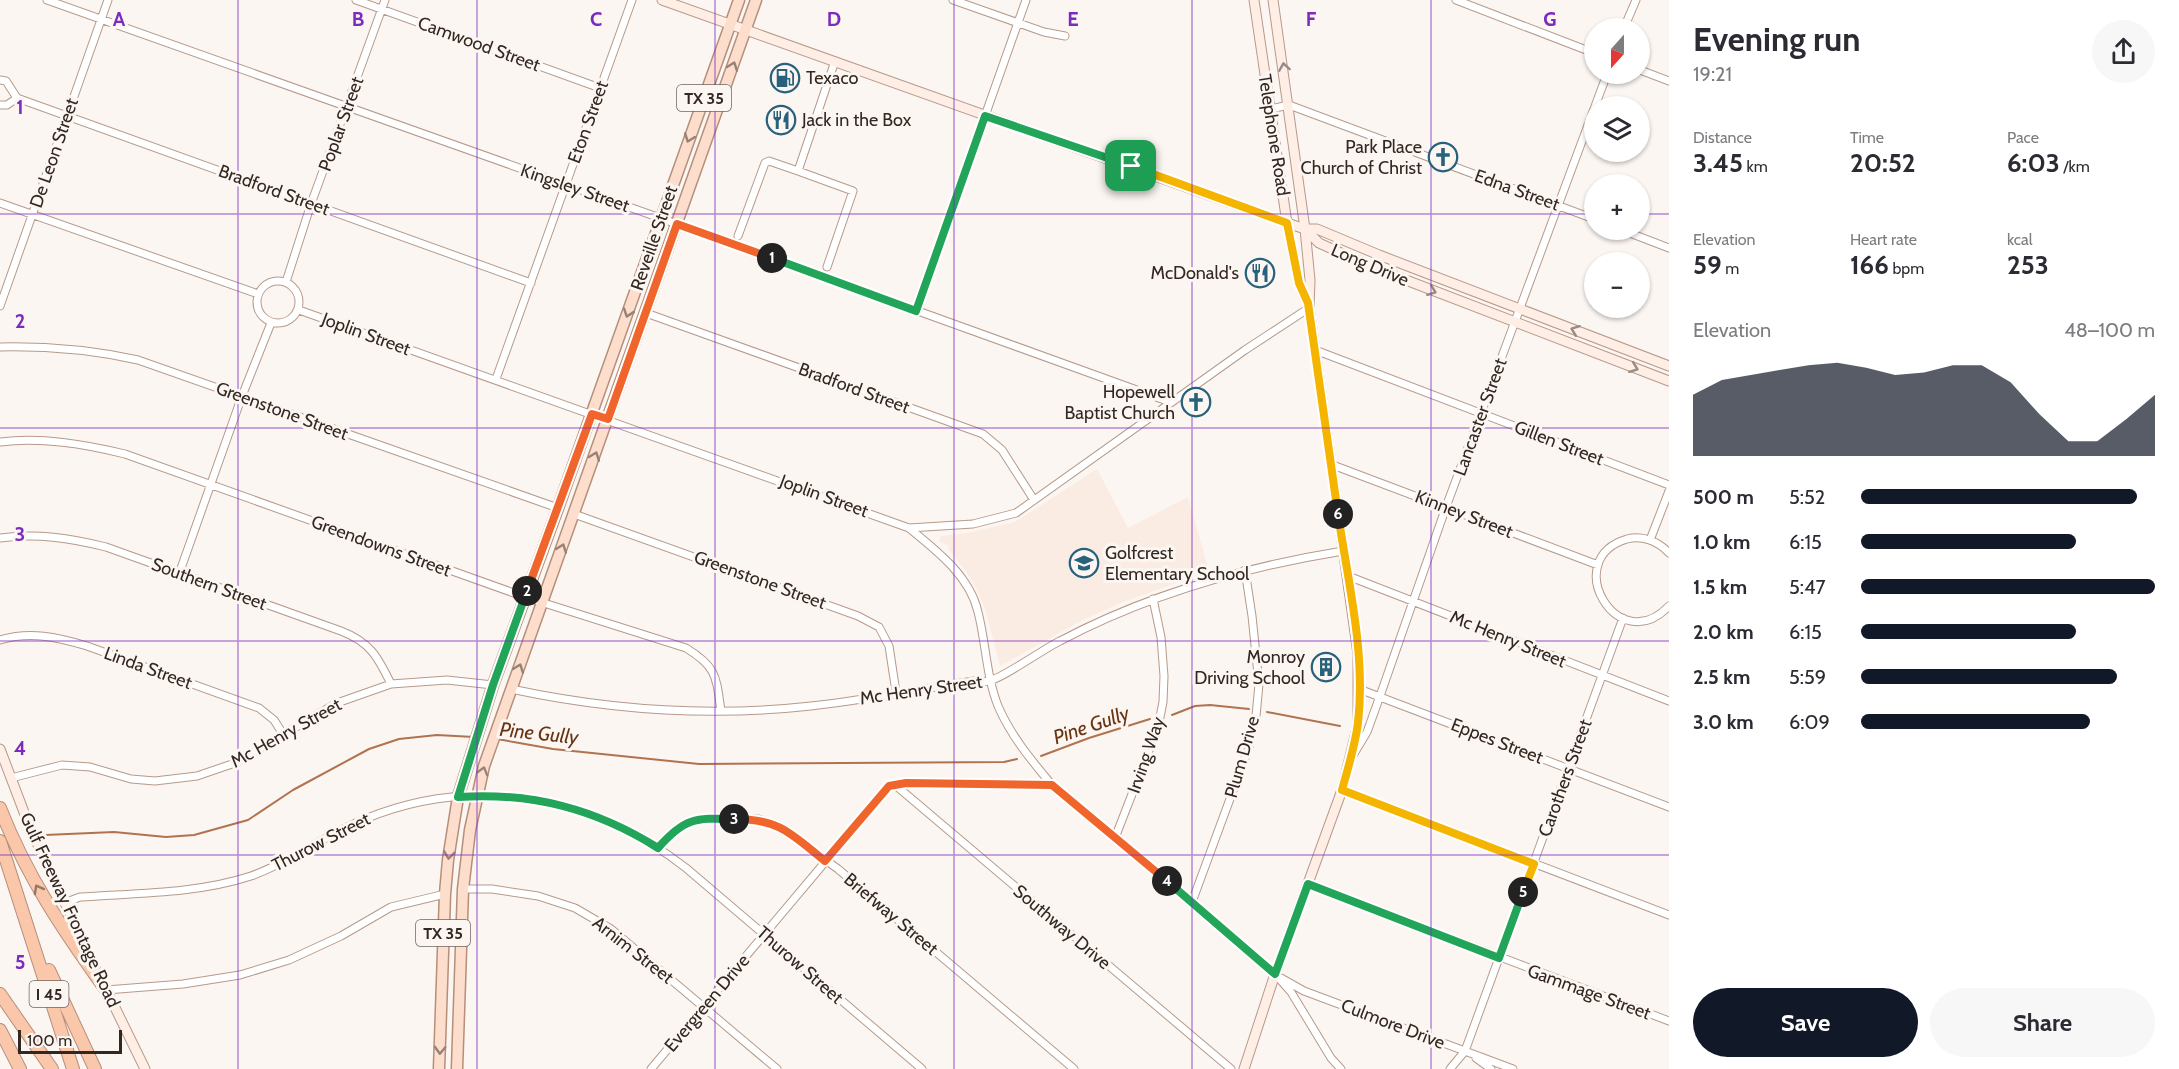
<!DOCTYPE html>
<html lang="en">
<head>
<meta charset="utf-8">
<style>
  body { margin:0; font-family:Cabin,sans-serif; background:#f7f7f7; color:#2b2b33; height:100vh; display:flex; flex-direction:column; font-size:22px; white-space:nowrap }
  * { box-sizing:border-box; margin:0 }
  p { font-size:20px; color:#7c7c81 }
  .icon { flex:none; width:33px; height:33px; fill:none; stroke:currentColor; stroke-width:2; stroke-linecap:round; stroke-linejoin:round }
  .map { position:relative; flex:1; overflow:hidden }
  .panel { display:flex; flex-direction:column; background:#fff; width:510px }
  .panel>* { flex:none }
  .needle { width:39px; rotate:201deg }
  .tools { position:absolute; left:1584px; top:18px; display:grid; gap:12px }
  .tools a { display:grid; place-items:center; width:66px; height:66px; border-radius:50%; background:#fff; box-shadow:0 2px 4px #0004; font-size:30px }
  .scale { position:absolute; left:18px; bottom:15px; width:104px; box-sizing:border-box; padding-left:6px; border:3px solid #332721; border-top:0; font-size:16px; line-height:21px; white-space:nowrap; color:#332721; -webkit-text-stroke:4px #fcf6f2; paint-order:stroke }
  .pin { position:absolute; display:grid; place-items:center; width:51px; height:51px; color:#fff; margin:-26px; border-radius:12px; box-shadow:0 3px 9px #0006 }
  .km { position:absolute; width:30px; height:30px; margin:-15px; border-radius:50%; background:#222; color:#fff; font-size:16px; line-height:30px; text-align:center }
  .round { display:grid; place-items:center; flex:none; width:63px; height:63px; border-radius:32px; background:#f7f7f7 }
  .headline { display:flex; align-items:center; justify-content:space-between; height:102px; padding:0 24px }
  h1 { font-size:33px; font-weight:700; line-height:45px }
  .figures { display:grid; grid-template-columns:repeat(3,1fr); gap:9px; height:102px; padding:6px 24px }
  .figures div { display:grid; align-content:center }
  .figures b { font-size:26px; font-weight:700 }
  .figures small { font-size:16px; font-weight:400 }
  .figures p { font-size:16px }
  .chart { height:168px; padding:12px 24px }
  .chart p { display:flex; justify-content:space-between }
  .chart svg { width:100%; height:108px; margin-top:6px; fill:#111827; opacity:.7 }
  .button { display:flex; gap:12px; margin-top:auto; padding:12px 24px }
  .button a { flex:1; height:69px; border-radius:36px; background:#111827; color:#fff; font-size:24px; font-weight:700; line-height:69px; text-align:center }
  .button a+a { background:#f7f7f7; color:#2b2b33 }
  ul { padding:0 24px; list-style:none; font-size:20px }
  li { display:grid; grid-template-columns:96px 72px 1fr; align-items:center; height:45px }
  li i { height:15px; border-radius:8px; background:#111827 }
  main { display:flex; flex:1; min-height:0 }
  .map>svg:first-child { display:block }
</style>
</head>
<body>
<main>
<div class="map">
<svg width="1669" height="1069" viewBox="0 0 1669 1069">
  <rect width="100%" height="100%" fill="#fcf6f2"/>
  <path fill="#fbece3" d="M1097 469 1128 528 1188 497 1209 571 1118 604 1079 622 1000 666 985 609 977 590 966 571 948 549 949 546 939 541 941 536 967 533 1015 522Z"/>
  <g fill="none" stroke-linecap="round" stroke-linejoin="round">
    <path stroke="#b07350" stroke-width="2" d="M1267 712 1340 726
      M1172 715 1195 706 1210 705 1249 709
      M497 739 553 749 699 764 1004 762 1017 759
      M1041 756 1089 738 1150 719
      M45 835 114 832 166 837 194 835 248 820 293 790 369 749 399 739 437 735 474 737"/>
    <g stroke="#b79a8a" stroke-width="9">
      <path id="street" d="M47 0 677 224 1170 402
        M356 0 600 88
        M953 0 1044 32 1065 36
        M1456 0 1594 53
        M1624 28 1636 0
        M1640 70 1669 81
        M0 80 6 81 17 98
        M17 98 531 283
        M0 105H7L17 98
        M1270 109 1289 105 1594 219
        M0 203 258 294
        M1622 230 1669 248
        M738 236 765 163 769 161 798 171
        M827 267 853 191 798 171 835 61
        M257 302a21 21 0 1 1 42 0a21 21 0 1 1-42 0Z
        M286 282 311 204 385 0
        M0 306 108 0
        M299 310 909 528 973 524 1016 513 1245 350 1309 308
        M916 311 1026 0
        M646 313 983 434 1002 450 1034 500
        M0 347C47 346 92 350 138 360L558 508
        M1315 350 1669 485
        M496 379 632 0
        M0 442C42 437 84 444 125 454L525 597 686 648C717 667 716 676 721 711
        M1330 464 1598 565
        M574 514 858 616 879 627 889 646 896 692
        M909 528C936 550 970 576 978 612 986 643 986 675 998 706 1011 736 1031 760 1052 785L1275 974 1291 992 1331 1058 1341 1069
        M0 538C37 533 70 538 106 547L341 631C370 642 378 657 391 684
        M1650 540 1669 491
        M1669 553C1658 541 1642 535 1627 539 1559 559 1618 660 1669 606
        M179 574 242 396 271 323
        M1348 576 1669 701
        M0 640C30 631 57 637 87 646L259 708 274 720 283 734
        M511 689C609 710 712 717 811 706 866 700 920 689 974 681 978 681 984 682 988 681 1000 680 1045 648 1060 641 1149 594 1244 567 1343 551
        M1359 689 1669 807
        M1352 757 1367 732 1380 696 1446 507 1607 74
        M11 778 62 765 90 767 131 779 155 781 197 776 235 763 337 703 391 684 447 680 493 685
        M894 784 1231 1069
        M1342 790 1669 915
        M1115 838 1158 727 1163 702 1164 676 1161 637 1153 599
        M658 848 676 829 699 819H758L779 826 838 869 1074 1069
        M1308 884 1669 1021
        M463 889H492L538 896 575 908 611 929 777 1069
        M1192 902 1248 750 1256 716 1259 684 1252 616 1245 570
        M64 903 80 897C136 893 196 894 251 876 291 862 325 835 365 819 474 774 594 796 686 868L922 1069
        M1281 978 1304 991 1513 1069
        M106 990 183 984 240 975 289 960 341 936 391 907 445 894
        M1476 1058 1491 1069
        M651 1069 889 786 906 783 1052 785
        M1450 1069 1465 1051 1623 618"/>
    </g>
    <g stroke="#b79a8a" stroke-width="11">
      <path id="secondary" d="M662 0 1287 223 1305 229H1317L1379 255 1669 366
        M1254 0 1287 223 1299 283 1307 300
        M1305 229 1319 243 1372 267 1669 381
        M0 749 30 828 95 967
        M104 985 145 1069
        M1244 1069 1275 974 1342 790 1358 724V654L1309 308 1310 280 1305 229 1273 0"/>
    </g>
    <g stroke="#b58f7a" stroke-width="13">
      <path id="primary" d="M439 1069 445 894 448 860 458 797 493 685 558 508 739 0
        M457 1069 463 889 470 830 484 766 756 0"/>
    </g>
    <g stroke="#b58f7a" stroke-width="14">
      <path id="highway" d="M0 808C27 877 63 930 106 990
        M0 841 73 1069
        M49 970 95 1069
        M0 994 52 1069
        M0 1030 20 1069"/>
    </g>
    <use href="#street" stroke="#fff" stroke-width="7"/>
    <use href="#secondary" stroke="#feeee6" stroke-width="9"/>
    <use href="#primary" stroke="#fdddcc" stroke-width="10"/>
    <use href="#highway" stroke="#fbc7aa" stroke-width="12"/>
  </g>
  <defs><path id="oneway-chevron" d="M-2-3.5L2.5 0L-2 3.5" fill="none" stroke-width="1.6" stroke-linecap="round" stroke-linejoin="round" transform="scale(1.5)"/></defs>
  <g stroke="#988276">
    <use href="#oneway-chevron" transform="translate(733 66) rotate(-70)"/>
    <use href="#oneway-chevron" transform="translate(689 138) rotate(110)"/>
    <use href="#oneway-chevron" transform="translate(628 313) rotate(109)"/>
    <use href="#oneway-chevron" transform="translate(595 456) rotate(-70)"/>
    <use href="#oneway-chevron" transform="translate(562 548) rotate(-70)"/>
    <use href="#oneway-chevron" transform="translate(519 668) rotate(-70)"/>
    <use href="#oneway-chevron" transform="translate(483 771) rotate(-74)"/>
    <use href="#oneway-chevron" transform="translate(449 855) rotate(97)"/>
    <use href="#oneway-chevron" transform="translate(440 1050) rotate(92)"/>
  </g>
  <g stroke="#988a84">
    <use href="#oneway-chevron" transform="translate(1284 67) rotate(-99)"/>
    <use href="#oneway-chevron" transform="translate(1432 291) rotate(21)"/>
    <use href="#oneway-chevron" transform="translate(1575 330) rotate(-159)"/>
    <use href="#oneway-chevron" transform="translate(1634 368) rotate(21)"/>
  </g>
  <use stroke="#977766" href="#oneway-chevron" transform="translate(38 889) rotate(-119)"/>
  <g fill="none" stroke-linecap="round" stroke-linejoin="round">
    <g stroke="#fff" stroke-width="12">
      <path id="split-1" d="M772 258 916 311 985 116 1131 166"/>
    </g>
    <g stroke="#fff" stroke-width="12">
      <path id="split-2" d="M527 591 592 414 608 419 677 224 772 258"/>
    </g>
    <g stroke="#fff" stroke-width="12">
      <path id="split-3" d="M527 591 493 685 458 797C532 792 596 809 658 848 685 817 696 818 734 819"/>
    </g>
    <g stroke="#fff" stroke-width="12">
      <path id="split-4" d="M734 819C780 819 791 834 825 861L889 786 906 783 1052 785 1167 881"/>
    </g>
    <g stroke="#fff" stroke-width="12">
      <path id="split-5" d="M1167 881 1275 974 1308 884 1499 958 1523 892"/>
    </g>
    <g stroke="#fff" stroke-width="12">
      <path id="split-6" d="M1338 514C1348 582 1366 654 1358 723 1355 746 1348 768 1342 790L1534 864 1523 892"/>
    </g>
    <g stroke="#fff" stroke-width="12">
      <path id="split-7" d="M1131 166 1287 223 1299 283 1308 303 1338 514"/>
    </g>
    <use href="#split-1" stroke="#22a559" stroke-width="8"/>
    <use href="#split-2" stroke="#f0652b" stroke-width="8"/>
    <use href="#split-3" stroke="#22a559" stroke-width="8"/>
    <use href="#split-4" stroke="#f0652b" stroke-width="8"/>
    <use href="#split-5" stroke="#22a559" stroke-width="8"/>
    <use href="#split-6" stroke="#f5b400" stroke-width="8"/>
    <use href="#split-7" stroke="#f5b400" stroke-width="8"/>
  </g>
  <path fill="none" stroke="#7b2cbf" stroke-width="1.5" stroke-opacity="0.55" d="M238 0V1069M477 0V1069M715 0V1069M954 0V1069M1192 0V1069M1431 0V1069M0 214H1594M1640 214H1669M0 428H1669M0 641H1669M0 855H1669"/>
  <defs>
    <g id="fuel-ring" transform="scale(1.5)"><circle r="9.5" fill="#fcf6f2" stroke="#28617b" stroke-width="1.5"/><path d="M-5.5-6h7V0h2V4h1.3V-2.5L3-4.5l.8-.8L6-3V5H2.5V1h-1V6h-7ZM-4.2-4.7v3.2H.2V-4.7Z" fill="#28617b"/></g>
    <g id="restaurant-ring" transform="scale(1.5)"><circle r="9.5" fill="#fcf6f2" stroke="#28617b" stroke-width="1.5"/><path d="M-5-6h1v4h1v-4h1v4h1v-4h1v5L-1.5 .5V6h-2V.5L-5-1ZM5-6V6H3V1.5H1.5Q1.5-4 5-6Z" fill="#28617b"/></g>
    <g id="church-ring" transform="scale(1.5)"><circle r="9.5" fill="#fcf6f2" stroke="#28617b" stroke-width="1.5"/><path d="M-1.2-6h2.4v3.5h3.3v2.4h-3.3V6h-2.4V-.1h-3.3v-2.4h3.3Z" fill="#28617b"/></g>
    <g id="school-ring" transform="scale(1.5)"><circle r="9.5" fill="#fcf6f2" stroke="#28617b" stroke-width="1.5"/><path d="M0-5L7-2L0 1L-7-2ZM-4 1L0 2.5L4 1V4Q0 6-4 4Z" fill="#28617b"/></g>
    <g id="building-ring" transform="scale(1.5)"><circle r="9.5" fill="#fcf6f2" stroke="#28617b" stroke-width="1.5"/><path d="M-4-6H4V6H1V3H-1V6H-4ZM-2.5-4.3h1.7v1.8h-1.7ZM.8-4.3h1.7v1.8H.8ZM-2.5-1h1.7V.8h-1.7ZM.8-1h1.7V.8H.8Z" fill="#28617b"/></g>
  </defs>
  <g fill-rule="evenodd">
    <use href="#fuel-ring" x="785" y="78"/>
    <use href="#restaurant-ring" x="781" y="120"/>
    <use href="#church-ring" x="1443" y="157"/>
    <use href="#restaurant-ring" x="1260" y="273"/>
    <use href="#church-ring" x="1196" y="402"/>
    <use href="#school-ring" x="1084" y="563"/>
    <use href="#building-ring" x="1326" y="667"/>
  </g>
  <g text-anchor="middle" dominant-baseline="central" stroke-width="6" stroke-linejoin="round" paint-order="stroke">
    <g fill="#fcf6f2" stroke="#6f6560" stroke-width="1.5">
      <rect x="677" y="85" width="54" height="26" rx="4.5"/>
      <rect x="416" y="920" width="54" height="26" rx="4.5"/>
      <rect x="29.5" y="981" width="39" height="26" rx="4.5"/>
    </g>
    <g font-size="16" font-weight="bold" fill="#332721">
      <text x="704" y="98">TX 35</text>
      <text x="443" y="933">TX 35</text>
      <text x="49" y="994">I 45</text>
    </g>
    <g font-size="18" fill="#332721" stroke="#fcf6f2">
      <text transform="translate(479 44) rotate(20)">Camwood Street</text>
      <text transform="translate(588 122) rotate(-70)">Eton Street</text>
      <text transform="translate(341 124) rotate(-70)">Poplar Street</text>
      <text transform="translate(1274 135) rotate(81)">Telephone Road</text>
      <text transform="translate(54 153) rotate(-71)">De Leon Street</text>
      <text transform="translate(575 188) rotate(19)">Kingsley Street</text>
      <text transform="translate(274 190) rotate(20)">Bradford Street</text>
      <text transform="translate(1517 190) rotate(20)">Edna Street</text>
      <text transform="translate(654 238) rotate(-71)">Reveille Street</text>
      <text transform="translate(1370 265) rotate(23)">Long Drive</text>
      <text transform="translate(366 334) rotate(20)">Joplin Street</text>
      <text transform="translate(854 388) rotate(20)">Bradford Street</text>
      <text transform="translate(282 411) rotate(20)">Greenstone Street</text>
      <text transform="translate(1480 417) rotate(-70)">Lancaster Street</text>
      <text transform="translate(1559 443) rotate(21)">Gillen Street</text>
      <text transform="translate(824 496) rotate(20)">Joplin Street</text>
      <text transform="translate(1464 514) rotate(21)">Kinney Street</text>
      <text transform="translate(381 546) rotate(20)">Greendowns Street</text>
      <text transform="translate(760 580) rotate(20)">Greenstone Street</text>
      <text transform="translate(209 584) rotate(20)">Southern Street</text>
      <text transform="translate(1508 639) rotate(22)">Mc Henry Street</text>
      <text transform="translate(148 668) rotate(20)">Linda Street</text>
      <text transform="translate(921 690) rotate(-8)">Mc Henry Street</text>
      <text transform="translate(286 733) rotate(-29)">Mc Henry Street</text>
      <text transform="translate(1497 741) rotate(21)">Eppes Street</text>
      <text transform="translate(1146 755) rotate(-71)">Irving Way</text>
      <text transform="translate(1242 757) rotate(-74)">Plum Drive</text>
      <text transform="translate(1565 778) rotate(-70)">Carothers Street</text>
      <text transform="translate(321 842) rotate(-27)">Thurow Street</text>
      <text transform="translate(70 910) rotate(65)">Gulf Freeway Frontage Road</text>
      <text transform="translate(891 914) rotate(40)">Briefway Street</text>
      <text transform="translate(1062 927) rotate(40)">Southway Drive</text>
      <text transform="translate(633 950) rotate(38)">Arnim Street</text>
      <text transform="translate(800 965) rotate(41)">Thurow Street</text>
      <text transform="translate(1589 992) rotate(20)">Gammage Street</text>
      <text transform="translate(707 1003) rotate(-50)">Evergreen Drive</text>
      <text transform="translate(1393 1024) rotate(21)">Culmore Drive</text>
    </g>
    <g font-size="18" fill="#332721" stroke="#fcf6f2" text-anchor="end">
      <text x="806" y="78" text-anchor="start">Texaco</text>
      <text x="802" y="120" text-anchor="start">Jack in the Box</text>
      <text x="1422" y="147">Park Place<tspan x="1422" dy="21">Church of Christ</tspan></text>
      <text x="1239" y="273">McDonald's</text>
      <text x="1175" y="392">Hopewell<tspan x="1175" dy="21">Baptist Church</tspan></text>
      <text x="1105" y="553" text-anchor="start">Golfcrest<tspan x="1105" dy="21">Elementary School</tspan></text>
      <text x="1305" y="657">Monroy<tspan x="1305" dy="21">Driving School</tspan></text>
    </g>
    <g font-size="20" font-style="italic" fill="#693411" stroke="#fcf6f2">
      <text transform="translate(1091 725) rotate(-19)">Pine Gully</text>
      <text transform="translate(539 733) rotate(6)">Pine Gully</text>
    </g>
  </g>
  <g font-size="20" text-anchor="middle" font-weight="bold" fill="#7b2cbf" stroke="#fcf6f2" stroke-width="6" stroke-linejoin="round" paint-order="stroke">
    <text x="119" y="26">A</text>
    <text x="358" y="26">B</text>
    <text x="596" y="26">C</text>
    <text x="834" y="26">D</text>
    <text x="1073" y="26">E</text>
    <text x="1311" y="26">F</text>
    <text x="1550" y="26">G</text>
    <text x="20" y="114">1</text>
    <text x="20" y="328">2</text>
    <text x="20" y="541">3</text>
    <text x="20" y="755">4</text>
    <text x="20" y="969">5</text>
  </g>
</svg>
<div class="tools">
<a><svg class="needle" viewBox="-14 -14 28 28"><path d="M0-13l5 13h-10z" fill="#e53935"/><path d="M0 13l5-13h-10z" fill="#7c7c81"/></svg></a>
<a><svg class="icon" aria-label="layers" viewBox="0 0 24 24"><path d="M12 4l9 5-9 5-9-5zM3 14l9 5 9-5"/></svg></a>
<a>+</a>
<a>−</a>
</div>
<div class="scale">100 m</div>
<div class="pin" style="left:1131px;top:166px;background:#1e9e55"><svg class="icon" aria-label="arrive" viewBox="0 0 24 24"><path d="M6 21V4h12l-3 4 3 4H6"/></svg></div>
<b class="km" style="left:772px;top:258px">1</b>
<b class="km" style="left:527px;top:591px">2</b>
<b class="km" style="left:734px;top:819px">3</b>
<b class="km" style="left:1167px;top:881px">4</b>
<b class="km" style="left:1523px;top:892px">5</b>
<b class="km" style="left:1338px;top:514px">6</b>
</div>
<section class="panel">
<div class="headline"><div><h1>Evening run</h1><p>19:21</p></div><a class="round"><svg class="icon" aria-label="share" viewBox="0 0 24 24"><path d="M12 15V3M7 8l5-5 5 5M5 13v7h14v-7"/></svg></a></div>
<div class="figures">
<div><p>Distance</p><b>3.45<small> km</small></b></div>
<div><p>Time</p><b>20:52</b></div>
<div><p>Pace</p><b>6:03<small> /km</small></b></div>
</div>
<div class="figures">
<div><p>Elevation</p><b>59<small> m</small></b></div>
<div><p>Heart rate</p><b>166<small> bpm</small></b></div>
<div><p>kcal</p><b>253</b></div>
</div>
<div class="chart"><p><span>Elevation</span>48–100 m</p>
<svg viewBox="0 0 160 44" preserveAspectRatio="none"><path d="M0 44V19L10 13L20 11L30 9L40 7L50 6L60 8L70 11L80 10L90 7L100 7L110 14L120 27L130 38L140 38L150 29L160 19V44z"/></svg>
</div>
<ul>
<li><b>500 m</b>5:52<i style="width:94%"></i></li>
<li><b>1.0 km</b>6:15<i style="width:73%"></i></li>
<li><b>1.5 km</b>5:47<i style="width:100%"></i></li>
<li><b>2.0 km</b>6:15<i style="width:73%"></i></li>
<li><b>2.5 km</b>5:59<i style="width:87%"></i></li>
<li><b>3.0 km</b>6:09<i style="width:78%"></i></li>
</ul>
<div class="button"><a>Save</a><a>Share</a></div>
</section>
</main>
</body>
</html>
